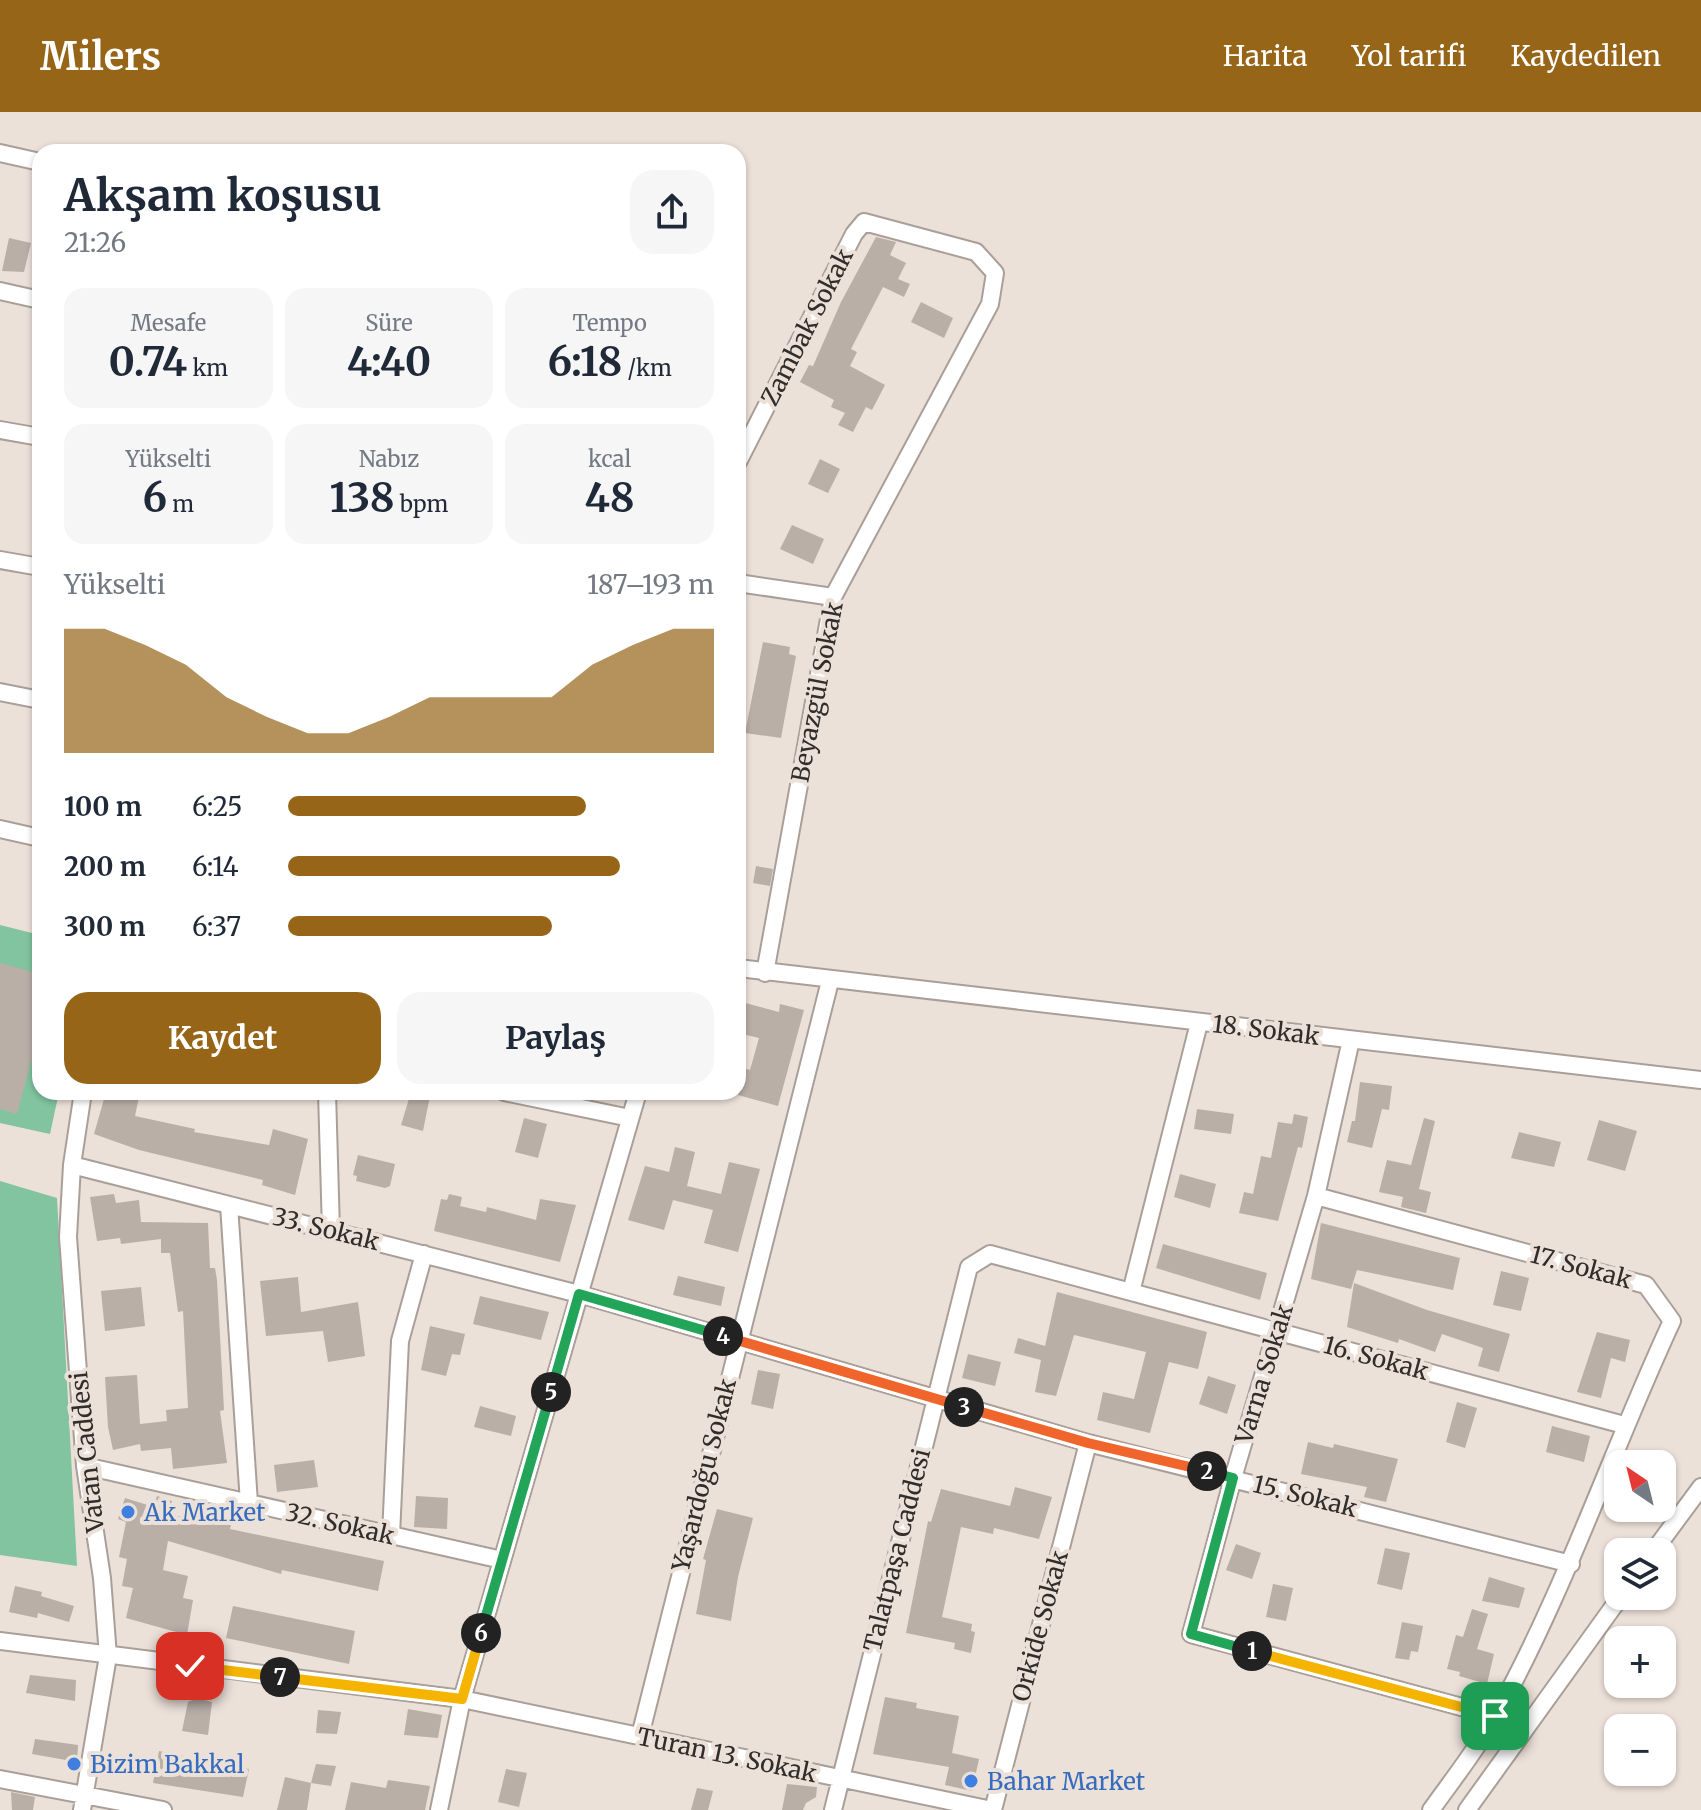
<!DOCTYPE html>
<html lang="tr">
<head>
<meta charset="utf-8">
<style>
  body { margin:0; font-family:Merriweather,serif; background:#f6f6f7; color:#1f2937; height:100vh; display:flex; flex-direction:column; font-size:30px; white-space:nowrap }
  * { box-sizing:border-box; margin:0 }
  p { font-size:26px; color:#747a83 }
  .icon { flex:none; width:44px; height:44px; fill:none; stroke:currentColor; stroke-width:2; stroke-linecap:round; stroke-linejoin:round }
  .map { position:relative; flex:1; overflow:hidden }
  .sheet { position:absolute; left:32px; top:32px; width:714px; height:956px; display:flex; flex-direction:column; background:#fff; border-radius:24px; box-shadow:0 2px 6px #0004 }
  .sheet>* { flex:none }
  .needle { width:52px; rotate:325deg }
  .fabs { position:absolute; left:1604px; top:1338px; display:grid; gap:16px }
  .fabs a { display:grid; place-items:center; width:72px; height:72px; border-radius:16px; background:#fff; box-shadow:0 2px 6px #0004; font-size:40px }
  .pin { position:absolute; display:grid; place-items:center; width:68px; height:68px; color:#fff; margin:-34px; border-radius:16px; box-shadow:0 4px 12px #0006 }
  .km { position:absolute; width:40px; height:40px; margin:-20px; border-radius:50%; background:#222; color:#fff; font-size:22px; line-height:40px; text-align:center }
  .round { display:grid; place-items:center; flex:none; width:84px; height:84px; border-radius:24px; background:#f6f6f7 }
  .head { display:flex; align-items:center; justify-content:space-between; height:136px; padding:0 32px }
  h1 { font-size:44px; font-weight:700; line-height:60px }
  .figures { display:grid; grid-template-columns:repeat(3,1fr); gap:12px; height:136px; padding:8px 32px }
  .figures div { display:grid; align-content:center; border-radius:20px; background:#f6f6f7; text-align:center }
  .figures b { font-size:40px; font-weight:700 }
  .figures small { font-size:22px; font-weight:400 }
  .figures p { font-size:22px }
  .chart { height:224px; padding:16px 32px }
  .chart p { display:flex; justify-content:space-between }
  .chart svg { width:100%; height:144px; margin-top:8px; fill:#966517; opacity:.7 }
  .button { display:flex; gap:16px; margin-top:auto; padding:16px 32px }
  .button a { flex:1; height:92px; border-radius:24px; background:#966517; color:#fff; font-size:32px; font-weight:700; line-height:92px; text-align:center }
  .button a+a { background:#f6f6f7; color:#1f2937 }
  ul { padding:0 32px; list-style:none; font-size:26px }
  li { display:grid; grid-template-columns:128px 96px 1fr; align-items:center; height:60px }
  li i { height:20px; border-radius:10px; background:#966517 }
  header { display:flex; align-items:center; gap:48px; box-sizing:border-box; height:112px; padding:0 40px; background:#966517; color:#fff }
  header strong { font-size:38px }
  nav { display:flex; gap:44px; margin-inline-start:auto; font-size:28px }
  .map>svg:first-child { display:block }
</style>
</head>
<body>
<header>
<strong>Milers</strong>
<nav><a>Harita</a><a>Yol tarifi</a><a>Kaydedilen</a></nav>
</header>
<div class="map">
<svg width="1701" height="1698" viewBox="0 0 1701 1698">
  <rect width="100%" height="100%" fill="#ece1d9"/>
  <path fill="#81c49f" d="M0 813 40 823V980H59L50 1022 0 1011Z
    M0 1069 57 1086 77 1454 0 1443Z"/>
  <path fill="#b9afa7" d="M876 125 896 130 890 143 906 151 898 167 910 172 904 185 883 175 851 237 857 240 850 254 885 273 872 298 866 295 853 320 838 313 845 301 831 295 834 288 800 270 809 253 813 254 841 190Z
    M9 126 31 131 24 160 2 159Z
    M921 190 953 206 944 226 911 210Z
    M820 347 840 357 828 381 808 372Z
    M792 413 824 427 813 452 780 437Z
    M763 530 790 535 789 542 796 544 781 626 745 621Z
    M756 754 773 757 770 774 753 771Z
    M0 851 40 862V917L17 1002 0 997Z
    M738 889 779 900 780 892 804 898 778 994 738 983V955L750 958 759 926 738 921Z
    M1360 970 1392 974 1389 998 1382 997 1372 1036 1347 1030 1352 1009H1355Z
    M106 980H140L135 1004 195 1017 194 1020 269 1033 273 1017 308 1027 295 1083 262 1073 263 1068 139 1038 94 1022Z
    M411 980 430 984 423 1019 401 1013Z
    M1197 997 1234 1002 1231 1022 1194 1017Z
    M1294 1002 1308 1005 1302 1036 1298 1035 1278 1109 1239 1101 1244 1080 1253 1082 1261 1044 1271 1046 1278 1010 1292 1012Z
    M524 1006 547 1012 538 1046 515 1040Z
    M1424 1006 1435 1009 1419 1077 1431 1080 1426 1101 1401 1095 1403 1085 1379 1080 1387 1048 1411 1053Z
    M1599 1008 1637 1019 1625 1059 1587 1048Z
    M1519 1020 1561 1030 1554 1055 1511 1046Z
    M675 1035 695 1040 687 1074 721 1082 729 1050 760 1057 738 1140 704 1131 713 1098 673 1088 664 1118 628 1108 645 1054 669 1060Z
    M358 1043 395 1052 390 1074 385 1076 356 1069 357 1064 353 1063Z
    M1180 1062 1216 1072 1210 1096 1174 1085Z
    M114 1082 116 1091 139 1088 141 1110 208 1111 210 1156H215L217 1168 224 1298 220 1299 227 1351 173 1357 171 1336 141 1339 140 1332 113 1338 108 1315 105 1265 137 1263 140 1312 167 1309 166 1298 188 1296 183 1199 178 1200 170 1141H161V1127L121 1132 120 1126 97 1129 90 1085Z
    M449 1082 462 1085 460 1094 486 1100 487 1095 536 1108 540 1087 576 1093 560 1150 434 1119 441 1087 447 1088Z
    M1321 1111 1460 1146 1453 1178 1357 1158 1351 1177 1311 1167Z
    M1163 1132 1267 1161 1260 1188 1156 1156Z
    M1501 1159 1529 1166 1521 1199 1493 1193Z
    M678 1164 725 1175 721 1194 673 1183Z
    M298 1165 301 1200 358 1190 365 1244 328 1250 323 1219 266 1224 260 1169Z
    M1354 1171 1427 1198 1510 1222 1499 1260 1478 1254 1483 1236 1442 1222 1435 1240 1399 1227 1398 1231 1347 1215Z
    M141 1175 145 1214 105 1219 101 1179Z
    M1057 1180 1207 1220 1198 1257 1169 1250 1150 1321 1097 1308 1103 1280 1134 1287 1146 1240 1074 1223 1056 1284 1035 1280 1041 1248 1014 1241 1018 1226 1045 1234Z
    M480 1184 549 1200 541 1228 473 1212Z
    M430 1214 465 1222 460 1243 452 1242 446 1264 421 1258Z
    M1597 1220 1630 1228 1625 1250 1611 1246 1601 1286 1577 1280Z
    M968 1242 1001 1250 995 1274 962 1266Z
    M758 1258 780 1262 773 1297 751 1292Z
    M1208 1264 1236 1273 1227 1302 1199 1292Z
    M1457 1290 1477 1296 1465 1336 1446 1330Z
    M480 1294 516 1304 511 1324 474 1315Z
    M1552 1314 1590 1324 1584 1350 1546 1340Z
    M1308 1330 1333 1336 1334 1332 1398 1347 1386 1390 1364 1385 1367 1375 1301 1362Z
    M314 1348 318 1375 277 1380 274 1353Z
    M1015 1375 1052 1385 1039 1427 994 1416 993 1422 961 1415 942 1505 972 1512 971 1519 975 1520 971 1541 954 1537 955 1531 906 1521 928 1409 931 1410 941 1377 1010 1394Z
    M157 1384 172 1389 168 1403 208 1407 231 1413 230 1417 384 1449 378 1479 282 1458 281 1462 168 1429 163 1458 188 1464 183 1486 193 1488 187 1523 126 1506 133 1476 122 1474 127 1447 119 1445 126 1410 118 1407 125 1386 154 1395Z
    M416 1384 448 1386 447 1417 414 1415Z
    M717 1397 753 1406 738 1465 731 1509 696 1502 706 1448 703 1447Z
    M1236 1432 1261 1441 1252 1467 1226 1458Z
    M1385 1436 1410 1441 1402 1478 1377 1472Z
    M1489 1465 1525 1476 1519 1496 1482 1489Z
    M1273 1472 1293 1476 1286 1509 1266 1505Z
    M15 1474 42 1480 41 1484 74 1494 69 1510 38 1501 37 1506 9 1500Z
    M233 1494 355 1519 349 1552 226 1526Z
    M1472 1497 1488 1502 1477 1537 1494 1542 1487 1572 1459 1564 1460 1560 1447 1557 1456 1523 1463 1525Z
    M1402 1510 1423 1514 1418 1540 1411 1539 1409 1548 1395 1546Z
    M30 1563 76 1568 75 1589 26 1581Z
    M885 1585 917 1591 916 1596 959 1604 952 1641 979 1647 972 1679 945 1673 949 1655 873 1642Z
    M197 1586 212 1590 208 1623 182 1619 188 1590Z
    M408 1597 442 1603 438 1626 404 1623Z
    M318 1598 341 1600 337 1622 316 1621Z
    M35 1627 78 1633 77 1650 32 1642Z
    M159 1639 249 1657 243 1685 153 1671Z
    M316 1652 336 1654 331 1674 311 1671Z
    M506 1657 527 1661 519 1695 498 1690Z
    M285 1665 311 1671 307 1698H277Z
    M388 1668 430 1674 425 1698H345L351 1670 386 1676Z
    M787 1672 817 1675 816 1685 806 1691 803 1698H782Z
    M697 1676 713 1679 708 1698H691Z
    M11 1680 35 1685 33 1698H12Z"/>
  <g fill="none" stroke-linecap="round" stroke-linejoin="round">
    <g stroke="#a99f98" stroke-width="20">
      <path id="minor" d="M0 41 40 50
        M0 179 40 188
        M0 318 40 325
        M738 350 854 122 864 110 976 140 995 161 990 192 833 485 765 861
        M0 448 40 455
        M738 471 833 485
        M0 580 40 588
        M0 717 40 726
        M738 856 1701 968
        M1351 928 1316 1084 1233 1366 1191 1522 1495 1604
        M327 980 331 1119
        M504 980 630 1006
        M72 1053 579 1182 1088 1331 1571 1452
        M1316 1084 1646 1173 1672 1209C1611 1340 1566 1477 1496 1603 1478 1636 1453 1667 1431 1698
        M229 1093 249 1391
        M1131 1180 1199 911
        M85 1354 502 1448
        M391 1423 400 1229 424 1142
        M1653 1440 1701 1375
        M0 1529 462 1587 992 1698
        M640 1624 830 869
        M0 1667 163 1698
        M82 1698 108 1544 102 1466 85 1354 68 1125 72 1053 83 980
        M439 1698 462 1587 638 980
        M833 1698 969 1155 990 1142 1624 1313
        M993 1698 1088 1331
        M1467 1698 1621 1484"/>
    </g>
    <use href="#minor" stroke="#fff" stroke-width="16"/>
  </g>
  <g fill="none" stroke-linecap="round" stroke-linejoin="round">
    <g stroke="#fff" stroke-width="16">
      <path id="split-1" d="M1252 1539 1495 1604"/>
    </g>
    <g stroke="#fff" stroke-width="16">
      <path id="split-2" d="M1207 1359 1233 1366 1191 1522 1252 1539"/>
    </g>
    <g stroke="#fff" stroke-width="16">
      <path id="split-3" d="M964 1295 1088 1331 1207 1359"/>
    </g>
    <g stroke="#fff" stroke-width="16">
      <path id="split-4" d="M723 1224 964 1295"/>
    </g>
    <g stroke="#fff" stroke-width="16">
      <path id="split-5" d="M551 1280 579 1182 723 1224"/>
    </g>
    <g stroke="#fff" stroke-width="16">
      <path id="split-6" d="M481 1521 551 1280"/>
    </g>
    <g stroke="#fff" stroke-width="16">
      <path id="split-7" d="M280 1565 462 1587 481 1521"/>
    </g>
    <g stroke="#fff" stroke-width="16">
      <path id="split-8" d="M190 1554 280 1565"/>
    </g>
    <use href="#split-1" stroke="#f5b400" stroke-width="10"/>
    <use href="#split-2" stroke="#22a559" stroke-width="10"/>
    <use href="#split-3" stroke="#f0652b" stroke-width="10"/>
    <use href="#split-4" stroke="#f0652b" stroke-width="10"/>
    <use href="#split-5" stroke="#22a559" stroke-width="10"/>
    <use href="#split-6" stroke="#22a559" stroke-width="10"/>
    <use href="#split-7" stroke="#f5b400" stroke-width="10"/>
    <use href="#split-8" stroke="#f5b400" stroke-width="10"/>
  </g>
  <g fill="#3f7fe0" stroke="#ece1d9" stroke-width="3">
    <circle cx="128" cy="1400" r="8"/>
    <circle cx="74" cy="1652" r="8"/>
    <circle cx="971" cy="1669" r="8"/>
  </g>
  <g text-anchor="middle" dominant-baseline="central" stroke-width="8" stroke-linejoin="round" paint-order="stroke">
    <g font-size="24" fill="#312d2a" stroke="#ece1d9">
      <text transform="translate(807 215) rotate(-63)">Zambak Sokak</text>
      <text transform="translate(817 580) rotate(-79)">Beyazgül Sokak</text>
      <text transform="translate(1266 918) rotate(7)">18. Sokak</text>
      <text transform="translate(326 1117) rotate(14)">33. Sokak</text>
      <text transform="translate(1581 1155) rotate(15)">17. Sokak</text>
      <text transform="translate(1376 1246) rotate(15)">16. Sokak</text>
      <text transform="translate(1264 1262) rotate(-73)">Varna Sokak</text>
      <text transform="translate(87 1340) rotate(-96)">Vatan Caddesi</text>
      <text transform="translate(704 1363) rotate(-76)">Yaşardoğu Sokak</text>
      <text transform="translate(1305 1384) rotate(14)">15. Sokak</text>
      <text transform="translate(340 1412) rotate(13)">32. Sokak</text>
      <text transform="translate(897 1438) rotate(-76)">Talatpaşa Caddesi</text>
      <text transform="translate(1040 1514) rotate(-75)">Orkide Sokak</text>
      <text transform="translate(727 1643) rotate(12)">Turan 13. Sokak</text>
    </g>
    <g font-size="24" fill="#366cbe" stroke="#ece1d9" text-anchor="start">
      <text x="144" y="1400">Ak Market</text>
      <text x="90" y="1652">Bizim Bakkal</text>
      <text x="987" y="1669">Bahar Market</text>
    </g>
  </g>
</svg>
<div class="fabs">
<a><svg class="needle" viewBox="-14 -14 28 28"><path d="M0-13l5 13h-10z" fill="#e53935"/><path d="M0 13l5-13h-10z" fill="#747a83"/></svg></a>
<a><svg class="icon" aria-label="layers" viewBox="0 0 24 24"><path d="M12 4l9 5-9 5-9-5zM3 14l9 5 9-5"/></svg></a>
<a>+</a>
<a>−</a>
</div>
<div class="pin" style="left:1495px;top:1604px;background:#1e9e55"><svg class="icon" aria-label="arrive" viewBox="0 0 24 24"><path d="M6 21V4h12l-3 4 3 4H6"/></svg></div>
<div class="pin" style="left:190px;top:1554px;background:#d93025"><svg class="icon" aria-label="check" viewBox="0 0 24 24"><path d="M5 12l5 5 9-10"/></svg></div>
<b class="km" style="left:1252px;top:1539px">1</b>
<b class="km" style="left:1207px;top:1359px">2</b>
<b class="km" style="left:964px;top:1295px">3</b>
<b class="km" style="left:723px;top:1224px">4</b>
<b class="km" style="left:551px;top:1280px">5</b>
<b class="km" style="left:481px;top:1521px">6</b>
<b class="km" style="left:280px;top:1565px">7</b>
<section class="sheet">
<div class="head"><div><h1>Akşam koşusu</h1><p>21:26</p></div><a class="round"><svg class="icon" aria-label="share" viewBox="0 0 24 24"><path d="M12 15V3M7 8l5-5 5 5M5 13v7h14v-7"/></svg></a></div>
<div class="figures">
<div><p>Mesafe</p><b>0.74<small> km</small></b></div>
<div><p>Süre</p><b>4:40</b></div>
<div><p>Tempo</p><b>6:18<small> /km</small></b></div>
</div>
<div class="figures">
<div><p>Yükselti</p><b>6<small> m</small></b></div>
<div><p>Nabız</p><b>138<small> bpm</small></b></div>
<div><p>kcal</p><b>48</b></div>
</div>
<div class="chart"><p><span>Yükselti</span>187–193 m</p>
<svg viewBox="0 0 160 44" preserveAspectRatio="none"><path d="M0 44V6L10 6L20 11L30 17L40 27L50 33L60 38L70 38L80 33L90 27L100 27L110 27L120 27L130 17L140 11L150 6L160 6V44z"/></svg>
</div>
<ul>
<li><b>100 m</b>6:25<i style="width:70%"></i></li>
<li><b>200 m</b>6:14<i style="width:78%"></i></li>
<li><b>300 m</b>6:37<i style="width:62%"></i></li>
</ul>
<div class="button"><a>Kaydet</a><a>Paylaş</a></div>
</section>
</div>
</body>
</html>
